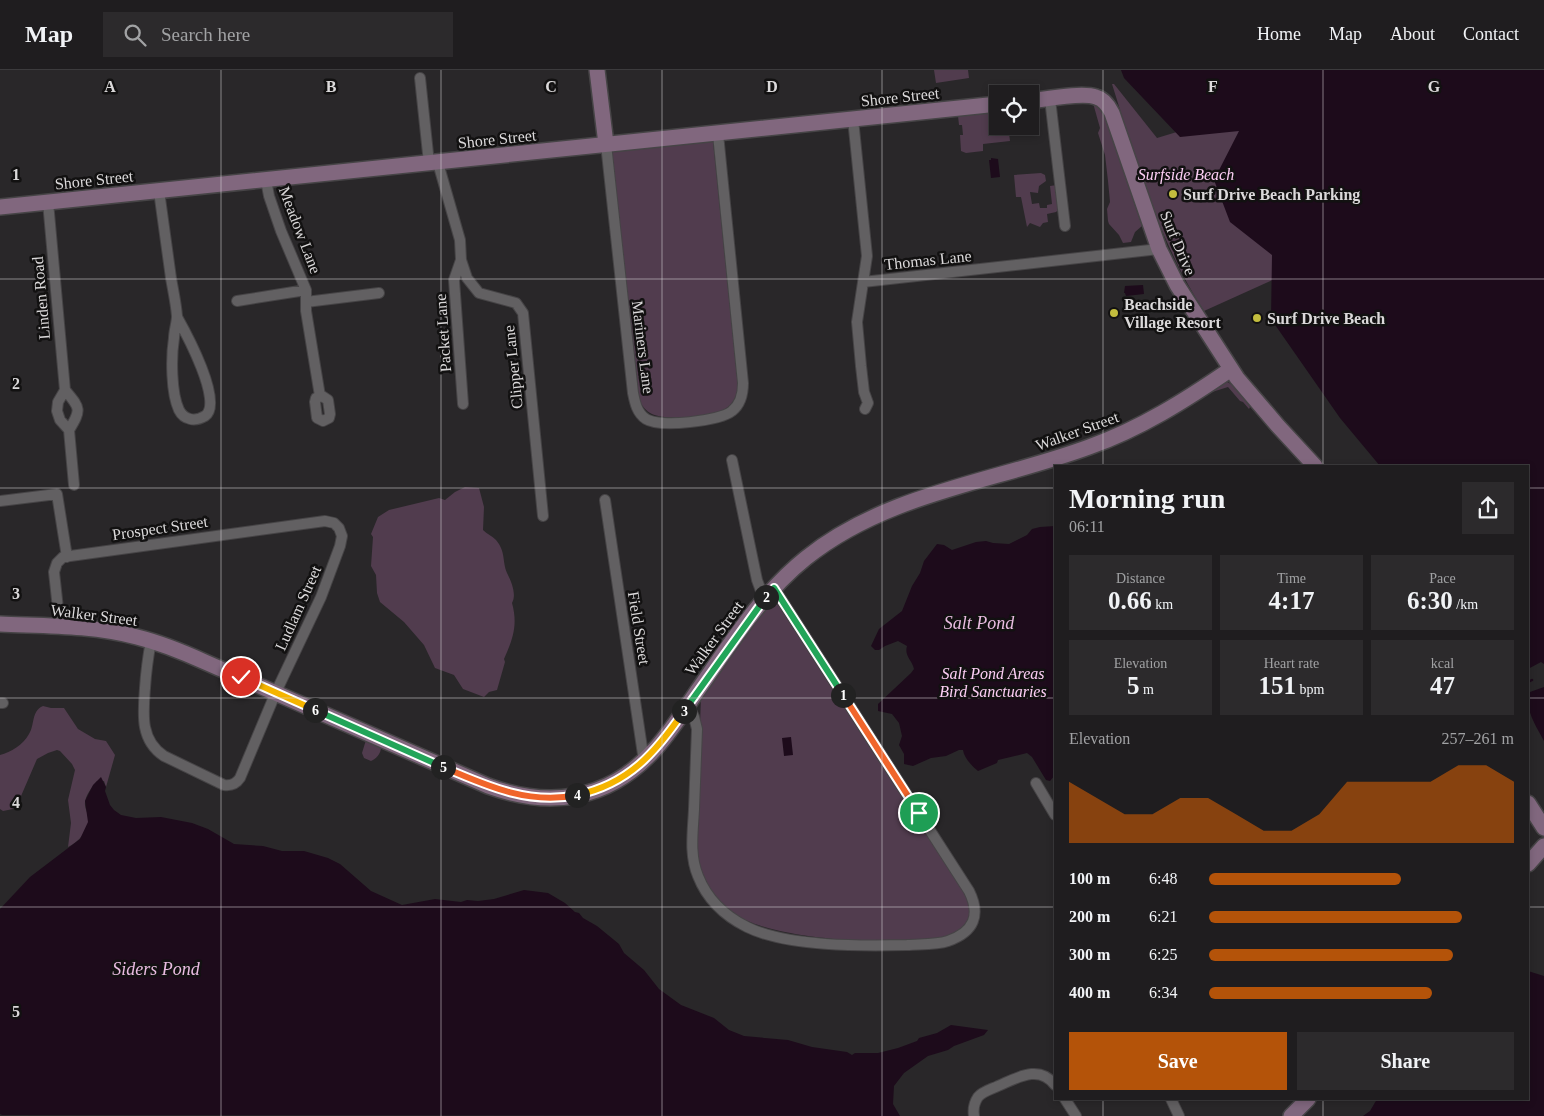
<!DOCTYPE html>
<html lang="en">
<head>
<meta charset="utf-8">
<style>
  body { margin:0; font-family:Georgia,serif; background:#2c2a2c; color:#f1f3f6; height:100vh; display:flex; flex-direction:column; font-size:19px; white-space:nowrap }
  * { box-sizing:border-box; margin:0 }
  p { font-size:16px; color:#a1a2a4 }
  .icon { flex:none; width:28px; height:28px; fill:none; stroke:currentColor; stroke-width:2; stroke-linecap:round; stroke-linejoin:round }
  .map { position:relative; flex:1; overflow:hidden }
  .panel { position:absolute; left:1054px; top:395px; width:475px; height:635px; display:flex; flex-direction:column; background:#1f1d1f; border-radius:0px; box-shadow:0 2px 8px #0003,0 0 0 1px #3c3b3d }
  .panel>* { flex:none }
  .buttons { position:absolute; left:989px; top:15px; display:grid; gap:10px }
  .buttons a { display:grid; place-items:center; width:50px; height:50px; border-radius:0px; background:#1f1d1f; box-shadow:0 2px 8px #0003,0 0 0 1px #3c3b3d; font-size:25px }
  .pin { position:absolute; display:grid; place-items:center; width:42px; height:42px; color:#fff; margin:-21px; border:2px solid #fff; border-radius:50%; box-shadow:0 1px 5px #0007 }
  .km { position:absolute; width:25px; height:25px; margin:-12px; border-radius:50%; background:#222; color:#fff; font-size:14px; line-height:25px; text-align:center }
  .round { display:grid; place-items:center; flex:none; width:52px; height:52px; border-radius:0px; background:#2c2a2c }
  .head { display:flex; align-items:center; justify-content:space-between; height:85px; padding:0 15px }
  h1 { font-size:28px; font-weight:700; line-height:38px }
  .metrics { display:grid; grid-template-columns:repeat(3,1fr); gap:8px; height:85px; padding:5px 15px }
  .metrics div { display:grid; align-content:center; border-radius:0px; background:#2c2a2c; text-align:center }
  .metrics b { font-size:25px; font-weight:700 }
  .metrics small { font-size:14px; font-weight:400 }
  .metrics p { font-size:14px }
  .chart { height:140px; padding:10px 15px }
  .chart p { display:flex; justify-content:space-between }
  .chart svg { width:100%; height:90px; margin-top:5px; fill:#b45309; opacity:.7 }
  .action { display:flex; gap:10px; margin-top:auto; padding:10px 15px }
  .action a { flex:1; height:58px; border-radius:0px; background:#b45309; color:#fff; font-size:20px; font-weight:700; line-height:58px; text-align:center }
  .action a+a { background:#2c2a2c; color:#f1f3f6 }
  ul { padding:0 15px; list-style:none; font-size:16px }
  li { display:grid; grid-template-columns:80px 60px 1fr; align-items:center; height:38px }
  li i { height:12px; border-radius:6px; background:#b45309 }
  header { display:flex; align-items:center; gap:30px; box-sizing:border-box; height:70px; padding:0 25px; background:#1f1d1f; border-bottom:1px solid #3c3b3d }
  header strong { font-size:24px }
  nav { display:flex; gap:28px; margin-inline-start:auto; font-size:18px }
  .search { width:350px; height:45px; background:#2c2a2c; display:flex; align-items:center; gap:12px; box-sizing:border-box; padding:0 18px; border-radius:0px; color:#a1a2a4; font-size:19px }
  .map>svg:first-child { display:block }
</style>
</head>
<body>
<header>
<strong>Map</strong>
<div class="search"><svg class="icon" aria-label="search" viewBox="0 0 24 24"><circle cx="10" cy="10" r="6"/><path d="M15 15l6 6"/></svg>Search here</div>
<nav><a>Home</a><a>Map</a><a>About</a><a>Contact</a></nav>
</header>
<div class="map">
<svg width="1544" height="1046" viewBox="0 0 1544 1046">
  <rect width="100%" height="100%" fill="#292729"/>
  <path fill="#513c4e" d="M934 0H968L969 8 936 13Z
    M1112 14H1114L1157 68 1246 41 1288 203 1204 241C1159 172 1136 91 1112 14Z
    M1093 33 1101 39 1106 49 1142 156 1135 162 1131 172 1123 173 1119 165 1109 154 1108 151 1107 139 1110 132 1108 111 1105 85 1098 63 1100 58Z
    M997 41 998 56H1008L1010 71 983 74V81L966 83 961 81 960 65H963L962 55H959L958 46Z
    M713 71 738 317C737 326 733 334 725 339 710 349 668 351 652 344 646 341 642 336 639 330L611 82Z
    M1041 103 1045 105 1046 111 1039 116 1038 123 1030 122 1032 134 1039 133 1040 138H1047V135L1052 134 1050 116 1057 115 1059 139 1056 142 1047 144 1048 152 1043 153 1040 157 1030 153 1027 157 1021 127H1016L1014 105Z
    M1224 311C1236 314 1243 327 1250 337L1249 339 1243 332 1240 331 1228 317 1209 323Z
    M465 417 479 418 484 437 483 460C487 464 492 466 496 470 506 482 502 491 507 503 511 511 517 524 512 533 518 555 513 569 504 589L505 592 497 620 489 622 484 627 463 619 454 605 435 598 424 575 404 552 380 532 377 523 376 505 371 496 373 467 371 464 378 447 389 440 439 428 445 430 455 422Z
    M770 532 776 533 783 540 966 826C971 839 972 850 960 860 934 882 810 869 776 860 758 856 742 850 727 839 705 823 698 798 696 772L701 626Z
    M43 636 51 638H64L78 659 95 669 106 671 115 685 106 717 104 711H97C92 717 84 727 85 735 85 739 88 743 88 746 91 759 79 772 68 777L71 753 68 730 75 700 72 694 60 681 57 680 48 683 37 689 18 733 13 739 3 741 0 739V685C11 682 23 675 29 664 35 655 31 641 43 636Z
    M366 670 381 675C382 682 377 689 371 691L364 688 362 683Z"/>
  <path fill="#1d0b1b" d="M1121 0H1544V594L1541 592 1528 599V396H1380L1340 348 1271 249 1272 185 1230 152 1214 110 1239 61 1180 67 1124 8Z
    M991 88 998 89 1000 107 991 108 989 90H991Z
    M1143 215 1144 224 1126 226 1125 223H1124L1125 216Z
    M1055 456V705L1050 711 1046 710 1032 687 1027 683 998 690 997 693 978 701C972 696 964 688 963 680H959L946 686 931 688 913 696 904 694V684L899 675 902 666 899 653 892 644 878 641V634L911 603 914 599C912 590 904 586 907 576L898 571 885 576 879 580H875L871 576 879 559 902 541 912 516 920 503 924 491 937 474 944 475 952 480 976 472 986 471 993 473 1009 474 1027 465 1032 459 1040 457Z
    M1544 617V671C1536 655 1524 640 1530 622Z
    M791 667 793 685 784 686 782 668Z
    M101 707 106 717 105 721 110 735 114 740 121 745 136 748 161 747 192 753 208 759 234 774 263 776 282 781H304L328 788 340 794 371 821 402 835 435 829 461 832 467 830 478 831 494 829 524 820 548 823 565 833 575 842 579 843 583 848 597 856 619 874 624 883 644 900 659 919 681 935 714 948 729 960 744 966 788 970 812 977 847 982 852 985 855 983H878L898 978 917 971 919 968 937 963 951 955 988 960 984 965 954 976 948 980 928 986 904 1003 894 1016 893 1034 900 1046 2 1045 0 1044V839L30 807 80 769 88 752 85 731 93 715Z
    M1528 901 1544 906V1046H1363L1370 1041 1377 1029H1528Z"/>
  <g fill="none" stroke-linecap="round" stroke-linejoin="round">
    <path stroke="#1d0b1b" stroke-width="2.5" d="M1528 612 1532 610"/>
    <g stroke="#464446" stroke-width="12">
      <path id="street" d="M420 8 429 93
        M1050 29 1065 156
        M853 49 867 186 857 252 861 296 864 322 868 333 865 339
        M606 74 633 323C635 333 637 343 646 349 660 358 720 351 732 341 741 334 743 324 743 313L718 64
        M438 93 460 170 461 190 467 208 479 223 516 233 523 243 543 446
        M266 110 269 126 281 161 306 220V241L320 326
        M159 121C163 150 167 179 171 208 173 220 176 233 177 246 177 253 174 261 174 268 171 287 171 323 179 340 184 350 195 352 205 346 224 333 186 263 177 247
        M48 132 65 320 58 332 57 341 60 350 69 360 74 415
        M461 190 454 210 463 334
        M863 212 1159 179
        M237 231 306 220
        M306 232 379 223
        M65 320C80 338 82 339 69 360
        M322 326 328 330 330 344 329 348 323 351 317 348 315 332 316 328Z
        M732 390 757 510 764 529
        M605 430 644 691
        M0 431 57 424 67 487
        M60 557 54 502 57 493 63 487 325 451 334 453 339 458 342 466 340 476 321 527 276 622 240 708C236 714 231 716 224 715L164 686C140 670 143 644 145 618 146 602 148 587 151 571
        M0 633H3
        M688 635 694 647 697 659C696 686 695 712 694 739 693 761 689 785 698 806 707 829 725 846 747 857 787 877 862 876 907 875 921 874 936 875 948 871 974 862 981 845 969 821L774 518
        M1036 713 1055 745
        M1065 1029 1076 1046
        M1171 1029 1179 1046
        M974 1046C973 1040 974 1033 978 1027 983 1021 992 1019 998 1016 1017 1008 1039 994 1055 1015"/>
    </g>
    <g stroke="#464446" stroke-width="18">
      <path id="secondary" d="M597 0 606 74
        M1030 31C1047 29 1082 22 1096 27 1104 29 1109 37 1112 43L1159 179 1177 215 1237 308 1278 356 1315 396
        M0 137 998 34
        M0 554C45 556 93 555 137 567 161 573 183 582 205 592L488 716C552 739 610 730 656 678 672 660 685 639 698 620 731 573 762 523 806 488 887 423 994 412 1089 377 1140 359 1186 330 1231 299
        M1528 733 1544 758
        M1528 794 1544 776
        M1291 1046 1308 1029"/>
    </g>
    <use href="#street" stroke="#626062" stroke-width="10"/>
    <use href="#secondary" stroke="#81677e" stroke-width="15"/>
  </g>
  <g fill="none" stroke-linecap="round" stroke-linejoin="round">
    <g stroke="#fff" stroke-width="10">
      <path id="split-1" d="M843 625 919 743"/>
    </g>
    <g stroke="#fff" stroke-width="10">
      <path id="split-2" d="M766 527 774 518 843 625"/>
    </g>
    <g stroke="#fff" stroke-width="10">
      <path id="split-3" d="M684 641 766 527"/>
    </g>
    <g stroke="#fff" stroke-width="10">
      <path id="split-4" d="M577 725C629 714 656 682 684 641"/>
    </g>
    <g stroke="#fff" stroke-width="10">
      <path id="split-5" d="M443 697C487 716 529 735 577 725"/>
    </g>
    <g stroke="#fff" stroke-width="10">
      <path id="split-6" d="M315 640 443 697"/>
    </g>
    <g stroke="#fff" stroke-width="10">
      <path id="split-7" d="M241 607 315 640"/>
    </g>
    <use href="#split-1" stroke="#f0652b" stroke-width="6"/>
    <use href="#split-2" stroke="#22a559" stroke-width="6"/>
    <use href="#split-3" stroke="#22a559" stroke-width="6"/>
    <use href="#split-4" stroke="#f5b400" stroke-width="6"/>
    <use href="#split-5" stroke="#f0652b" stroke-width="6"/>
    <use href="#split-6" stroke="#22a559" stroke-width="6"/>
    <use href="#split-7" stroke="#f5b400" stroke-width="6"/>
  </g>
  <path fill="none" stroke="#dbd9da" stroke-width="1" stroke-opacity="0.55" d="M221 0V1046M441 0V1046M662 0V1046M882 0V1046M1103 0V396M1323 0V396M0 209H1544M0 418H1055M1528 418H1544M0 628H1055M1528 628H1544M0 837H1055M1528 837H1544M1103 1029V1046M1323 1029V1046"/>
  <g fill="#c3bd3e" stroke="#121111" stroke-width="2">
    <circle cx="1173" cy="124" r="5"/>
    <circle cx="1114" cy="243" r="5"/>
    <circle cx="1257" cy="248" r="5"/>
  </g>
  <g text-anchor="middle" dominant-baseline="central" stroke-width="5" stroke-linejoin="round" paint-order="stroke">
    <g font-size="16" fill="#dbd9da" stroke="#121111">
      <text transform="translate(900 27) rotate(-6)">Shore Street</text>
      <text transform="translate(497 69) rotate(-6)">Shore Street</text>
      <text transform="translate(94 110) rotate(-6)">Shore Street</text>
      <text transform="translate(300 160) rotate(69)">Meadow Lane</text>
      <text transform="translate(1178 173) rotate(67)">Surf Drive</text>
      <text transform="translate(928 190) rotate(-6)">Thomas Lane</text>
      <text transform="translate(41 228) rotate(-95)">Linden Road</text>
      <text transform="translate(443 263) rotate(-94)">Packet Lane</text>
      <text transform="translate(643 277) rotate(83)">Mariners Lane</text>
      <text transform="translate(513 297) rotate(-96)">Clipper Lane</text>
      <text transform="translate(1077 361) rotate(-20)">Walker Street</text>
      <text transform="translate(160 458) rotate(-8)">Prospect Street</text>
      <text transform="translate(298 538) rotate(-66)">Ludlam Street</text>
      <text transform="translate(94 545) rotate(7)">Walker Street</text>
      <text transform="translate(639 558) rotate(81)">Field Street</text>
      <text transform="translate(714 568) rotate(-54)">Walker Street</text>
    </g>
    <g font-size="16" font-style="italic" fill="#fccef4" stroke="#121111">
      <text x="1186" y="104">Surfside Beach</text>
      <text x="993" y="603">Salt Pond Areas<tspan x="993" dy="18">Bird Sanctuaries</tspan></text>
    </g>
    <g font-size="16" font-weight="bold" fill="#dbd9da" stroke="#121111" text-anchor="start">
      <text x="1183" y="124">Surf Drive Beach Parking</text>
      <text x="1124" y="234">Beachside<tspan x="1124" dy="18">Village Resort</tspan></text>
      <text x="1267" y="248">Surf Drive Beach</text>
    </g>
    <g font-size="18" font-style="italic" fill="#e9bce1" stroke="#121111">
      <text x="979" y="553">Salt Pond</text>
      <text x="156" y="899">Siders Pond</text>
    </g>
  </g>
  <g font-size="16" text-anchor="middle" font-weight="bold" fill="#dbd9da" stroke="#121111" stroke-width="5" stroke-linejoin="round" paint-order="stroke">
    <text x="110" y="22">A</text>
    <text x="331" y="22">B</text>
    <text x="551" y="22">C</text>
    <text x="772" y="22">D</text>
    <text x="1213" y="22">F</text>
    <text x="1434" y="22">G</text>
    <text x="16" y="110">1</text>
    <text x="16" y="319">2</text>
    <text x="16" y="529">3</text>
    <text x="16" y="738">4</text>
    <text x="16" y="947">5</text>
  </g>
</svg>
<div class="buttons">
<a><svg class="icon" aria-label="locate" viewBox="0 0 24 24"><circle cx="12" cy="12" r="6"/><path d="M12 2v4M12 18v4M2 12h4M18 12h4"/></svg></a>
</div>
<div class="pin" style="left:919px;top:743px;background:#1e9e55"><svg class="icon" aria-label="arrive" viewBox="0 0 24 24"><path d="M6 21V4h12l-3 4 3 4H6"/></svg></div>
<div class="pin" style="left:241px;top:607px;background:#d93025"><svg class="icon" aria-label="check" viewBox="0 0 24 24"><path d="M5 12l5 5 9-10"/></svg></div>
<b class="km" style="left:843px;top:625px">1</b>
<b class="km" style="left:766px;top:527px">2</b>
<b class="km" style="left:684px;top:641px">3</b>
<b class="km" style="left:577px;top:725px">4</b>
<b class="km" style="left:443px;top:697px">5</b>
<b class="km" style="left:315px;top:640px">6</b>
<section class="panel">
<div class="head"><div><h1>Morning run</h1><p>06:11</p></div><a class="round"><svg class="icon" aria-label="share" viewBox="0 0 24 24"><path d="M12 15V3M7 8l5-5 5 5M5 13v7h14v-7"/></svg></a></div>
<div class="metrics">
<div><p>Distance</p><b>0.66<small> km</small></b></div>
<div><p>Time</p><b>4:17</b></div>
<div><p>Pace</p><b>6:30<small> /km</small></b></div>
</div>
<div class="metrics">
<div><p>Elevation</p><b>5<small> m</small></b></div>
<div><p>Heart rate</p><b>151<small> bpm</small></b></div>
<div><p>kcal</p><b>47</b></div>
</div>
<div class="chart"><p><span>Elevation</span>257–261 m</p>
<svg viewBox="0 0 160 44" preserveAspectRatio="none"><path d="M0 44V14L10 22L20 30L30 30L40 22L50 22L60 30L70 38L80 38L90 30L100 14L110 14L120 14L130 14L140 6L150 6L160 14V44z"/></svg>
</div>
<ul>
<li><b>100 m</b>6:48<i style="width:63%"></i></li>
<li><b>200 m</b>6:21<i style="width:83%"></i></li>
<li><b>300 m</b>6:25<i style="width:80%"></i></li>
<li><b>400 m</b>6:34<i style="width:73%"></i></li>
</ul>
<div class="action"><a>Save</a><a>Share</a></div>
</section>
</div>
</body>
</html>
